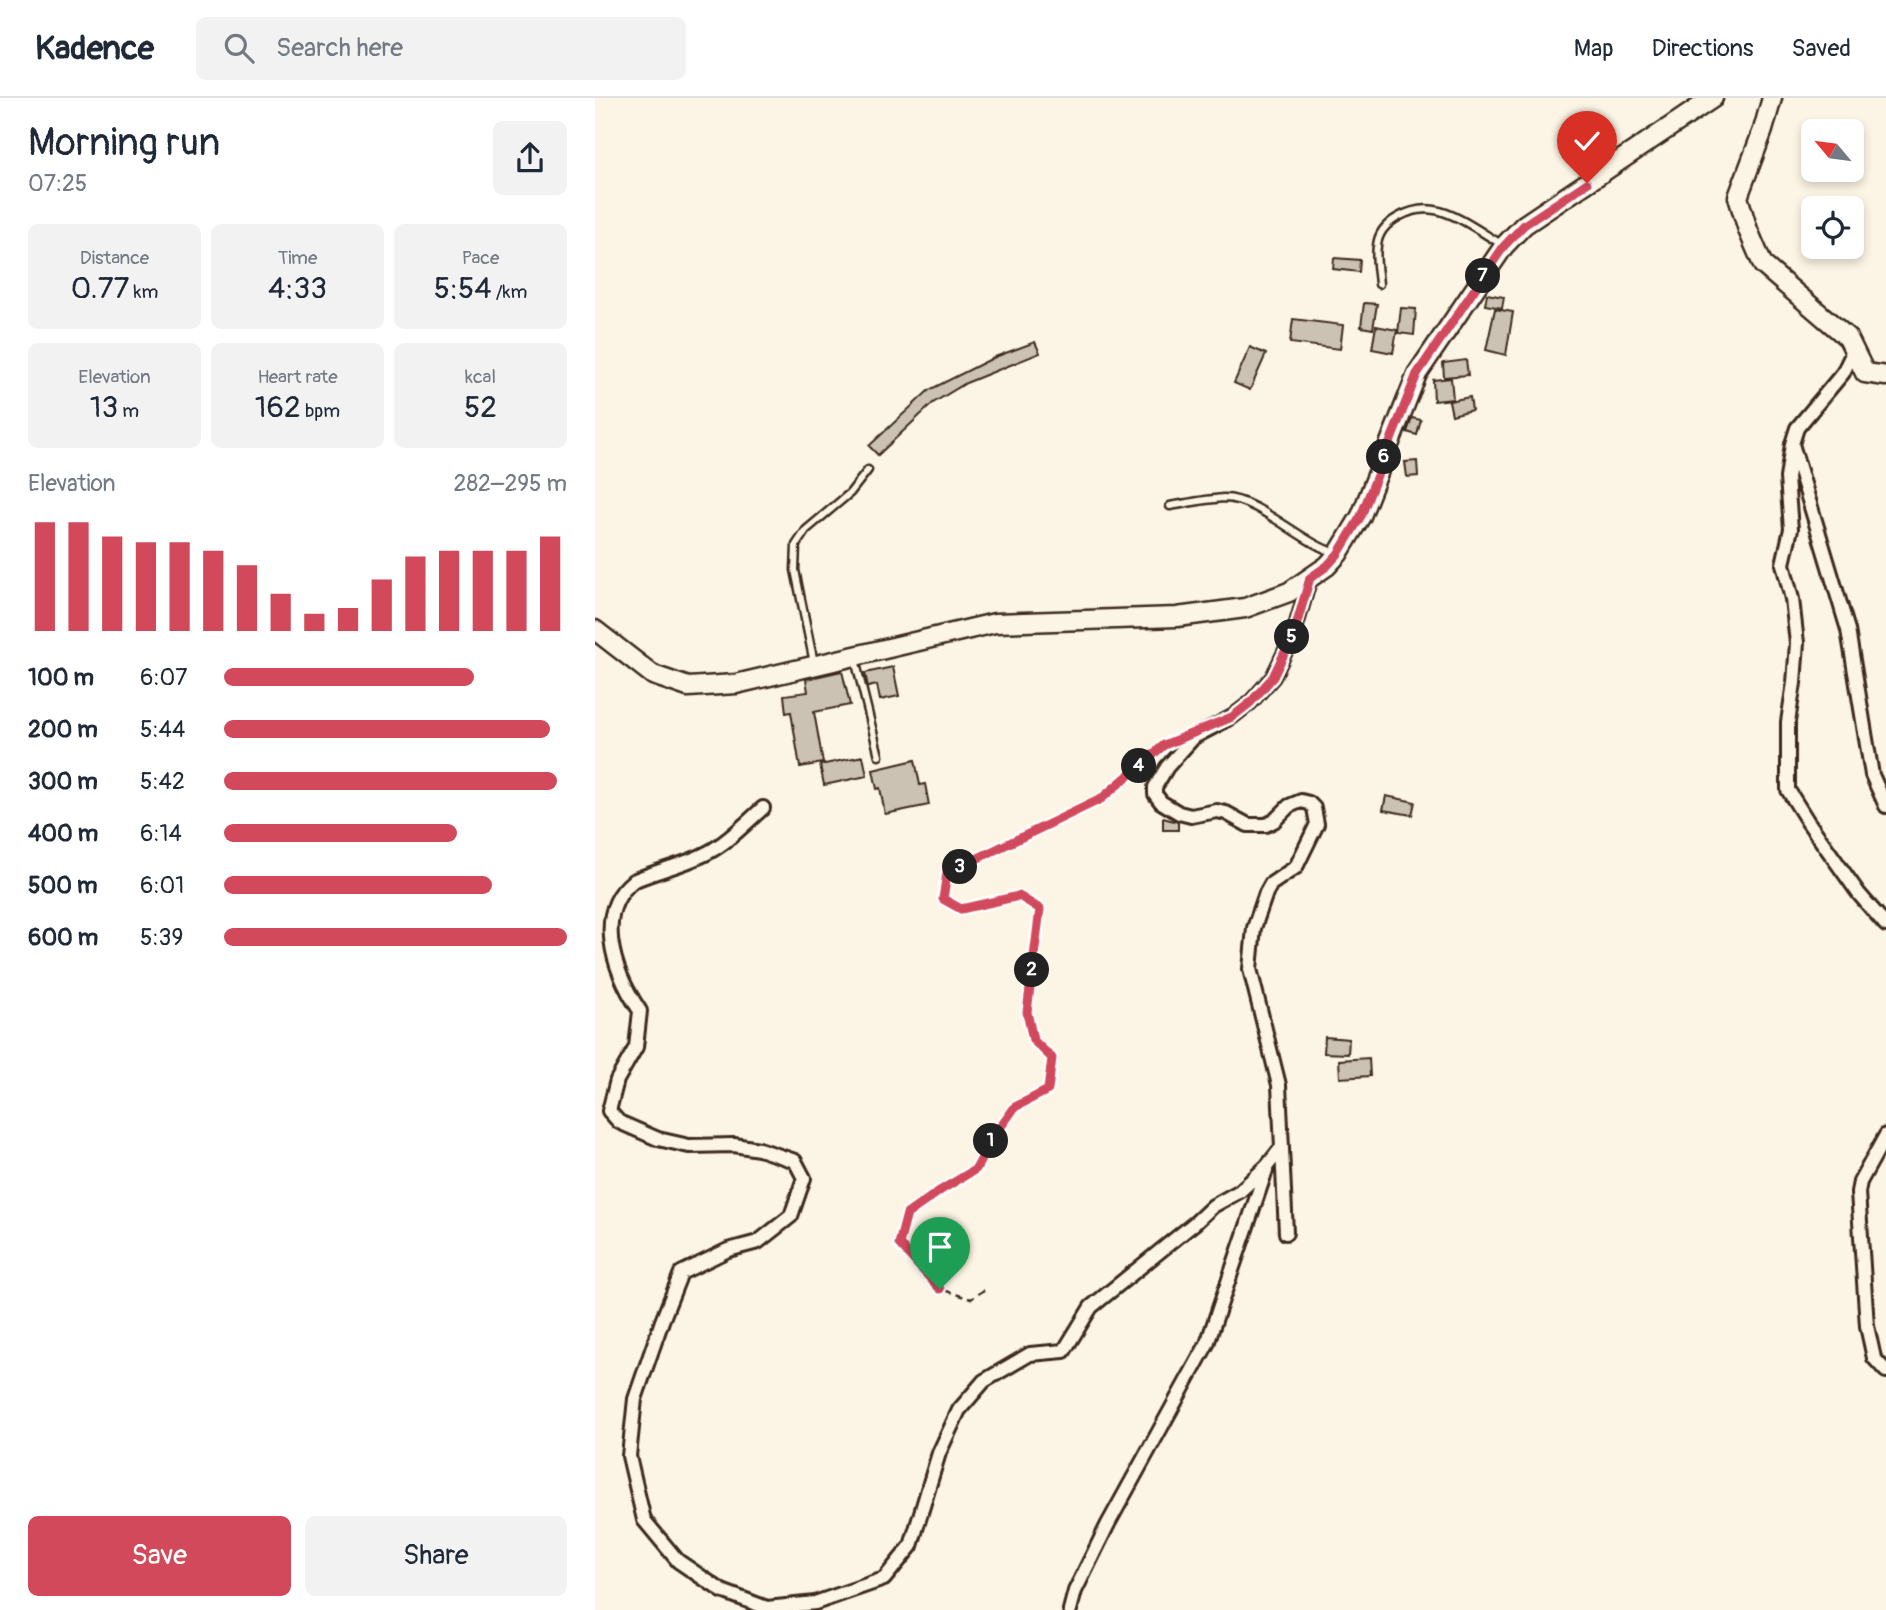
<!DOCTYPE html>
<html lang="en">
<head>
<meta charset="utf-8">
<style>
  body { margin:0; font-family:Pangolin,sans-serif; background:#f2f2f3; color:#1f2937; height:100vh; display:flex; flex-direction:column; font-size:26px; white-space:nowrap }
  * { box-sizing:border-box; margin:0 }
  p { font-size:23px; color:#747a83 }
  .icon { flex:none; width:38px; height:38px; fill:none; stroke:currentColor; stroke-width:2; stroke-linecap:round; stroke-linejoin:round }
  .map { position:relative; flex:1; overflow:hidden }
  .panel { display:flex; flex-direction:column; background:#fff; width:595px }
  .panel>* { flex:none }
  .needle { width:46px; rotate:299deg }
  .buttons { position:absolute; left:1206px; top:21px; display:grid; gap:14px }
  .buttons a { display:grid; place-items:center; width:63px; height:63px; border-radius:10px; background:#fff; box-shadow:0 4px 10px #0003; font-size:35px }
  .pin { position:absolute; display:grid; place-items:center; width:60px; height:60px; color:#fff; margin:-72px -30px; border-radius:50% 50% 50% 0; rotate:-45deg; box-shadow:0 0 7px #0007 }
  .pin .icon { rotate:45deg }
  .km { position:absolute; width:35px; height:35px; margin:-18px; border-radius:50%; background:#222; color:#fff; font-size:19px; line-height:35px; text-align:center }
  .round { display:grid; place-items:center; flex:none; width:74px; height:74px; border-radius:10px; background:#f2f2f3 }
  .head { display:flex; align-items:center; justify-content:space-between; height:119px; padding:0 28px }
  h1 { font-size:38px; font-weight:600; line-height:52px }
  .stats { display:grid; grid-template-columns:repeat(3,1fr); gap:10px; height:119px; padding:7px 28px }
  .stats div { display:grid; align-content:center; border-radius:10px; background:#f2f2f3; text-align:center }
  .stats b { font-size:30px; font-weight:600 }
  .stats small { font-size:19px; font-weight:400 }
  .stats p { font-size:19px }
  .chart { height:196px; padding:14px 28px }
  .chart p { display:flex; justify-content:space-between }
  .chart svg { width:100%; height:126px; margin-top:7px; stroke:#d1495b; stroke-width:6 }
  .primary-button { display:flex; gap:14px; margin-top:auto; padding:14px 28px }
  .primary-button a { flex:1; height:80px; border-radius:10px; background:#d1495b; color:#fff; font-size:28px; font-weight:600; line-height:80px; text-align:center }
  .primary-button a+a { background:#f2f2f3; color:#1f2937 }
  ul { padding:0 28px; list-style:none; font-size:23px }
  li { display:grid; grid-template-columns:112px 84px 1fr; align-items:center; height:52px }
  li i { height:18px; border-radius:9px; background:#d1495b }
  header { display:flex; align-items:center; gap:42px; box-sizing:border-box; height:98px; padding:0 35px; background:#fff; border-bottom:2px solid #e0e1e3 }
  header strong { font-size:33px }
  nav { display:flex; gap:38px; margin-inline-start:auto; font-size:24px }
  .search { width:490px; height:63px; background:#f2f2f3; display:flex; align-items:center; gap:18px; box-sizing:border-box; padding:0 24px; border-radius:10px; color:#747a83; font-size:26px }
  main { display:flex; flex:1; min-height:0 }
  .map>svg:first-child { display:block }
</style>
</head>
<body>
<header>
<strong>Kadence</strong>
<div class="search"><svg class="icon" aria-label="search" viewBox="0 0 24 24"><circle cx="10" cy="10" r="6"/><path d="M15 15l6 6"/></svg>Search here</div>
<nav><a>Map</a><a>Directions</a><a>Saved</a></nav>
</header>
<main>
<section class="panel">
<div class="head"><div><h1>Morning run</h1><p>07:25</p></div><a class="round"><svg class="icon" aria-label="share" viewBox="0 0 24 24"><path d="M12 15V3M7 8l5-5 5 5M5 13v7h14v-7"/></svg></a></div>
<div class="stats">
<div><p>Distance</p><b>0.77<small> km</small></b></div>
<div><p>Time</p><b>4:33</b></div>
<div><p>Pace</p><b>5:54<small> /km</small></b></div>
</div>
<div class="stats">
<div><p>Elevation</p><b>13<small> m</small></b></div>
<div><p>Heart rate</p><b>162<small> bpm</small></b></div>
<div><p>kcal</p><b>52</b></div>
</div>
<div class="chart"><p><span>Elevation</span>282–295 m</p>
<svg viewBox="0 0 160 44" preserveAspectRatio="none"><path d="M5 44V6M15 44V6M25 44V11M35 44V13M45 44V13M55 44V16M65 44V21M75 44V31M85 44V38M95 44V36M105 44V26M115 44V18M125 44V16M135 44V16M145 44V16M155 44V11"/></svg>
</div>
<ul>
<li><b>100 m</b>6:07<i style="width:73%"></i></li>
<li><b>200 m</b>5:44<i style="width:95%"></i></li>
<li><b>300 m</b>5:42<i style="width:97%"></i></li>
<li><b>400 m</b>6:14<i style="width:68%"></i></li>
<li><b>500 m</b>6:01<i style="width:78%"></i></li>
<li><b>600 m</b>5:39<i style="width:100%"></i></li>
</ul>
<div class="primary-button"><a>Save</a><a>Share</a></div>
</section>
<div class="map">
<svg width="1291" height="1512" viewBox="0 0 1291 1512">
  <rect width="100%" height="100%" fill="#fcf5e5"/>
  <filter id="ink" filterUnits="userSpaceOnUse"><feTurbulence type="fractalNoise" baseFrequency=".0143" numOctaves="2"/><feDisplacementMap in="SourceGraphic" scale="14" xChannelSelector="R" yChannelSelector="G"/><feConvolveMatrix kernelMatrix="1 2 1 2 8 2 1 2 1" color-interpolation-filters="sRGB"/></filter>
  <g filter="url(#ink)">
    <path fill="#ccc2b3" stroke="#3b2a1e" stroke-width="2" d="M739 160 765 162 764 174 738 171Z
      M892 196 909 199 907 210 890 207Z
      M769 205 782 206 778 231 766 229Z
      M806 210 821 211 819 237 803 235Z
      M900 211 918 214 911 257 891 252Z
      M698 221 748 227 745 251 695 245Z
      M781 228 802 232 798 255 777 251Z
      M440 244 445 255 371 285 338 305 283 357 274 348 334 292 400 259Z
      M655 249 671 256 655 292 639 285Z
      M871 262 873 277 849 279 848 265Z
      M856 280 858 301 839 303 838 282Z
      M875 299 877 312 857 317 854 303Z
      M817 320 826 322 822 337 812 334Z
      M822 363 823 378 812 379 810 364Z
      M298 569 304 598 285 602 282 587 273 589 270 575Z
      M247 573 255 607 219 614 228 665 205 669 196 614 191 615 189 597 213 594 211 581Z
      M268 658 272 678 229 687 225 667Z
      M320 662 325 687 330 686 334 707 290 716 285 690 282 691 278 672Z
      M791 698 820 704 817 717 788 712Z
      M568 720 583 724V732H568Z
      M730 939 754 941 753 956 729 955Z
      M774 960 775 978 745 980 744 962Z"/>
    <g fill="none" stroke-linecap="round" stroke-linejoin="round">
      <g stroke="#3b2a1e" stroke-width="11">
        <path id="lane" d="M784 186C783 174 780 160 782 148 784 123 817 108 840 112 861 115 890 137 908 147
          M575 408C593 405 612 401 629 400 663 400 706 445 741 455
          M260 561 284 658
          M219 565 200 472 201 447 211 432 255 395 273 372"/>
      </g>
      <g stroke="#3b2a1e" stroke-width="18">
        <path id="street" d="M1258 254 1248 275 1202 330 1197 346 1253 532 1277 677 1291 708
          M1197 346 1192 380 1196 431 1188 466 1197 501 1202 545 1199 585 1193 624V692L1213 724 1264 796 1291 827
          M168 710C151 725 133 744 114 754 90 767 63 772 38 783 0 813 16 870 45 913L41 949 22 982 14 1013 24 1024 63 1041 94 1048 139 1047 164 1051 200 1063 209 1080 196 1118 163 1144 133 1152 86 1175 67 1223 40 1301 34 1358 49 1422 83 1463 127 1493 172 1510 220 1505 289 1481 316 1448 344 1355 364 1312 389 1283 435 1256 469 1253 496 1209 601 1124 618 1108 645 1093 672 1068 687 1049
          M1291 1037 1265 1084 1263 1094 1272 1228 1279 1260 1291 1273
          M691 1135 684 987 655 871 659 830 671 795 676 786 701 769 722 726 719 710 714 705 706 703 694 708 679 723 671 727H653L631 715 622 713 596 718 584 715 566 704 560 696V689L572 669 599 639 637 619 655 605 678 579 699 535 715 480
          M475 1512 480 1493 513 1426 612 1246 671 1072"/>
      </g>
      <g stroke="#3b2a1e" stroke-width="23">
        <path id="secondary" d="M1177 0 1168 32 1143 99 1153 132 1168 167 1253 240 1270 275 1291 278
          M0 532 58 577 93 589 141 586 400 525 582 519 650 510 694 494 732 468 743 456 766 418 822 276 909 148 929 127 1118 0"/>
      </g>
      <path stroke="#3b2a1e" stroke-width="2.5" stroke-dasharray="7 5" stroke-linecap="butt" d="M389 1192 376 1201 345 1191 304 1146 312 1116 346 1092 381 1071 397 1041 420 1009 453 992 457 960 438 942 431 914 445 811 424 798 366 811 348 801 352 775 393 757 506 701 569 647 575 645"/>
      <use href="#lane" stroke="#fcf5e5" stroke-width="6"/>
      <use href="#street" stroke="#fcf5e5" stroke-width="12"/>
      <use href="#secondary" stroke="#fcf5e5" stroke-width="18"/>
    </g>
  </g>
  <g fill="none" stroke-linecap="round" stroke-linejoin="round" filter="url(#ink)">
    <g stroke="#fff" stroke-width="14">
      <path id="route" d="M345 1191 304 1146 312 1116 346 1092 381 1071 397 1041 420 1009 453 992 457 960 438 942 432 914 445 811 424 798 366 811 348 801 352 775 506 701 569 647 637 619 655 605 678 579 699 535 715 480 732 468 743 456 766 418 822 276 909 148 929 127 992 85"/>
    </g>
    <use href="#route" stroke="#d1495b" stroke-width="9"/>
  </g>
</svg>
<div class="buttons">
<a><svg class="needle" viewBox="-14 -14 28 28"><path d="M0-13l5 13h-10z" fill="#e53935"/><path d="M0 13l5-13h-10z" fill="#747a83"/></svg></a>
<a><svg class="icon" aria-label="locate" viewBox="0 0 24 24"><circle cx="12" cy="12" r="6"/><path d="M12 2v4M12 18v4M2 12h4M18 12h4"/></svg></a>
</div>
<div class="pin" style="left:345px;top:1191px;background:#1e9e55"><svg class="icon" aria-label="arrive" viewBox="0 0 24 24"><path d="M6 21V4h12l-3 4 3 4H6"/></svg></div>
<div class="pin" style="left:992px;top:85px;background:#d93025"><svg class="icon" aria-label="check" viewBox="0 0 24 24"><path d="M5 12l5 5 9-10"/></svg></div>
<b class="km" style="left:396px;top:1043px">1</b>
<b class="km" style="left:437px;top:872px">2</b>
<b class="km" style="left:365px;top:769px">3</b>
<b class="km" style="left:544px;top:668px">4</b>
<b class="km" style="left:697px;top:539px">5</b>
<b class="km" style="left:789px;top:359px">6</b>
<b class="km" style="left:888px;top:178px">7</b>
</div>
</main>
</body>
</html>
